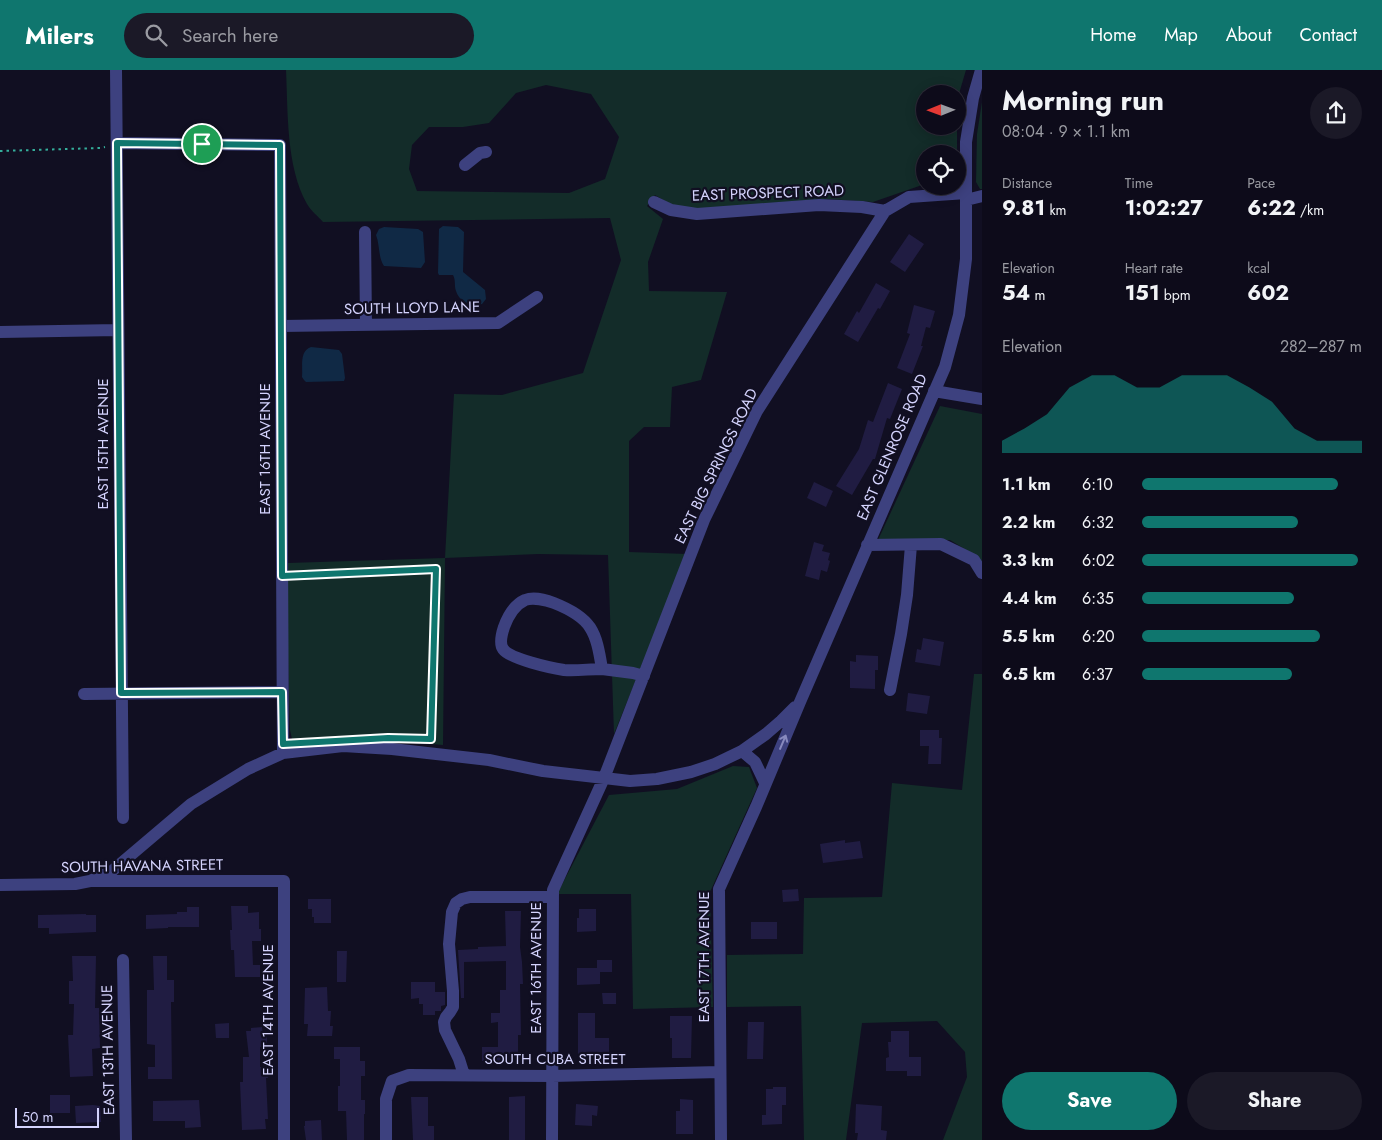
<!DOCTYPE html>
<html lang="en">
<head>
<meta charset="utf-8">
<style>
  body { margin:0; font-family:Jost,sans-serif; background:#1b1927; color:#f1f3f6; height:100vh; display:flex; flex-direction:column; font-size:19px; white-space:nowrap }
  * { box-sizing:border-box; margin:0 }
  p { font-size:16px; color:#9a9ba2 }
  .icon { flex:none; width:28px; height:28px; fill:none; stroke:currentColor; stroke-width:2; stroke-linecap:round; stroke-linejoin:round }
  .map { position:relative; flex:1; overflow:hidden }
  .drawer { display:flex; flex-direction:column; background:#0d0b1a; width:400px }
  .drawer>* { flex:none }
  .needle { width:32px; rotate:269deg }
  .fabs { position:absolute; left:916px; top:15px; display:grid; gap:10px }
  .fabs a { display:grid; place-items:center; width:50px; height:50px; border-radius:50%; background:#0d0b1a; box-shadow:0 2px 12px #0003,0 0 0 1px #2d2b39; font-size:25px }
  .scale { position:absolute; left:15px; bottom:12px; width:84px; box-sizing:border-box; padding-left:5px; border:2px solid #d4d3fd; border-top:0; font-size:14px; line-height:18px; white-space:nowrap; color:#d4d3fd; -webkit-text-stroke:4px #110f22; paint-order:stroke }
  .pin { position:absolute; display:grid; place-items:center; width:42px; height:42px; color:#fff; margin:-21px; border:2px solid #fff; border-radius:50%; box-shadow:0 1px 5px #0007 }
  .round { display:grid; place-items:center; flex:none; width:52px; height:52px; border-radius:26px; background:#1b1927 }
  .head { display:flex; align-items:center; justify-content:space-between; height:85px; padding:0 20px }
  h1 { font-size:28px; font-weight:700; line-height:38px }
  .figures { display:grid; grid-template-columns:repeat(3,1fr); gap:8px; height:85px; padding:5px 20px }
  .figures div { display:grid; align-content:center }
  .figures b { font-size:21px; font-weight:700 }
  .figures small { font-size:14px; font-weight:400 }
  .figures p { font-size:14px }
  .chart { height:140px; padding:10px 20px }
  .chart p { display:flex; justify-content:space-between }
  .chart svg { width:100%; height:90px; margin-top:5px; fill:#0f766e; opacity:.7 }
  .primary-button { display:flex; gap:10px; margin-top:auto; padding:10px 20px }
  .primary-button a { flex:1; height:58px; border-radius:30px; background:#0f766e; color:#fff; font-size:20px; font-weight:700; line-height:58px; text-align:center }
  .primary-button a+a { background:#1b1927; color:#f1f3f6 }
  ul { padding:0 20px; list-style:none; font-size:16px }
  li { display:grid; grid-template-columns:80px 60px 1fr; align-items:center; height:38px }
  li i { height:12px; border-radius:6px; background:#0f766e }
  header { display:flex; align-items:center; gap:30px; box-sizing:border-box; height:70px; padding:0 25px; background:#0f766e; color:#fff }
  header strong { font-size:24px }
  nav { display:flex; gap:28px; margin-inline-start:auto; font-size:18px }
  .search { width:350px; height:45px; background:#1b1927; display:flex; align-items:center; gap:12px; box-sizing:border-box; padding:0 18px; border-radius:28px; color:#9a9ba2; font-size:19px }
  main { display:flex; flex:1; min-height:0 }
  .map>svg:first-child { display:block }
</style>
</head>
<body>
<header>
<strong>Milers</strong>
<div class="search"><svg class="icon" aria-label="search" viewBox="0 0 24 24"><circle cx="10" cy="10" r="6"/><path d="M15 15l6 6"/></svg>Search here</div>
<nav><a>Home</a><a>Map</a><a>About</a><a>Contact</a></nav>
</header>
<main>
<div class="map">
<svg width="982" height="1070" viewBox="0 0 982 1070">
  <rect width="100%" height="100%" fill="#110f22"/>
  <path fill="#132c29" fill-rule="evenodd" d="M286 0H966L958 27V56V24H925V56H957V84H925V114L873 132 828 129 712 138H686L670 134 655 125 647 136 663 149 648 192 649 221 727 222 701 310 672 317 670 357H644L629 371V482L687 484 614 664 608 485 538 484 445 488 443 675 380 670 300 675 292 669 290 660 288 583V493L445 488 454 324 502 325 583 303 621 190 610 148 323 152C318 146 311 141 307 134 286 97 288 42 286 0ZM546 15 591 24 619 67 605 109 569 123 417 121 409 99 412 75 429 57H463L489 53 516 23Z
    M982 32V119H980L976 112 977 64Z
    M940 336 982 344V493L978 487 950 470H878Z
    M974 604H982V1070H943L967 1007 965 982 937 951 862 953 846 1070H804L801 936 727 937V885L803 884 804 828 882 827 892 713 962 720Z
    M733 696 749 697 757 718 710 822 713 937 633 939 631 824H557L609 725 677 719Z"/>
  <path fill="#102945" d="M443 156 458 157 464 162 463 202 485 220 486 229 482 234C471 236 460 233 456 221 454 216 456 210 453 205H439L438 203 439 159Z
    M384 157 418 159 423 162 425 192 421 198 384 196C378 187 380 175 376 165L379 159Z
    M311 277 339 280 342 284 345 308 344 311 306 312 304 310 302 307C303 297 299 281 311 277Z"/>
  <path fill="#201c42" d="M909 164 924 174 905 202 890 192Z
    M876 213 890 221 880 239 878 238 858 272 844 264 857 241 859 243Z
    M914 235 935 241 930 258 926 257 921 276H923L912 304 897 298 910 264 907 263Z
    M888 313 902 319 890 349 887 348 875 389H873L852 425 836 416 859 379 868 350 873 352Z
    M814 412 833 421 826 437 807 428Z
    M814 472 824 475 822 481 830 483 828 490 830 491 827 502 821 500 819 510 805 506Z
    M923 568 944 572 940 596 915 592 917 579 921 580Z
    M856 585 878 586V600H875V619L850 618V591L856 592Z
    M908 623 930 626 927 644 906 641Z
    M920 660H939V668H942L941 694H928L929 676H920Z
    M845 770V773L860 771 863 788 823 793 820 774Z
    M798 819 799 831 783 832 782 820Z
    M308 829H331V853H314V847H312V839H308Z
    M231 836H248V843L259 842V859H261V871H252L253 895H260V907H235L234 880H231L230 860H232Z
    M187 837H199V857H168V858L146 859V845L177 844V842H187Z
    M579 839H596V861L577 862V848H579Z
    M505 841H521L520 877 522 892 523 914H520L521 965H518V985L503 986V991H482V977H498V952L491 953V943H500V920H506V891L464 892V928H461L458 880 478 879V877L506 876Z
    M86 844V845H96V862L49 864V858H38V845Z
    M751 852H777V869H751Z
    M337 881H347L346 912H337Z
    M72 886H96L95 938H99L100 978 92 979 93 1006 70 1007 68 965H73L74 934H69V911H73Z
    M153 886H167V910H174V932H171L172 1009H148V997H155V975L147 974V920H154Z
    M597 890H612V902H600V914L577 915V898H597Z
    M411 912H435V922H445V935L441 936V941H435V945H423V934H419V928L411 929Z
    M327 917 328 941H331L330 956H333L332 966H307L308 954H304L305 918Z
    M602 923H616V934H603Z
    M578 943H595V968H609V982H594V989H578Z
    M670 946H692L691 988H672V968H670Z
    M748 952H764L763 989H747Z
    M229 953V968H216L215 954Z
    M262 957 263 965H267V974H261L262 977H260V997H267L268 1008H266L268 1049H265L266 1059 242 1060 240 1012H243V987H249L246 961H251V958Z
    M891 961H909V987H921V1006H907V1001H886V988L889 987 888 972H891Z
    M334 977H360V991H365V1006H361V1030H365V1044H364V1070H347L346 1041H338V1016H340V989H334Z
    M773 1017H786V1035H782V1054L762 1055V1045H766V1019H773Z
    M50 1025H70V1043H50Z
    M525 1026V1070H509V1027Z
    M411 1027H428V1056H434V1070H413Z
    M680 1029 693 1030V1064H676V1041H680Z
    M199 1030 201 1057 185 1058V1051H153V1031Z
    M576 1034 598 1036 597 1046 592 1045V1056L575 1055Z
    M856 1034 882 1036 881 1060 887 1061 886 1070H857L858 1063H855Z
    M93 1035 100 1036 101 1052 76 1053 75 1036Z
    M321 1050 322 1070H306L304 1056H305V1051Z"/>
  <g fill="none" stroke-linecap="round" stroke-linejoin="round">
    <path stroke="#35ae9b" stroke-width="2" stroke-dasharray="2.5 4" stroke-linecap="butt" d="M0 81 100 78 105 77
      M294 506 436 499 431 669 413 668"/>
    <path stroke="#3d417f" stroke-width="12" d="M116 0 123 748
      M117 73 280 75 283 683
      M465 95 480 83 486 82
      M966 130 982 126
      M654 132 671 140 697 144 819 135 862 137 885 141
      M365 162 366 255
      M281 256 498 253 537 227
      M0 262 118 260
      M934 321 982 329
      M867 475 941 474 974 490 982 503
      M602 599C590 599 576 601 564 600 551 598 510 589 503 579 499 573 502 563 504 557 508 546 514 535 525 530 533 527 546 530 554 533 592 548 596 561 602 599L633 603 644 606
      M890 620 901 564 907 525 911 475
      M84 624 282 622
      M742 681 755 692 765 713
      M90 811 112 801 191 734 248 699 283 683 343 676 392 679 489 690 543 701 604 708 630 711 657 709 691 702 715 694 742 681 766 664 781 651 795 637
      M0 815 75 814 90 811H284V1070
      M123 890 126 1070
      M464 1005 459 989 445 960 444 952 446 947 450 942 453 937V921L449 874 452 842 456 833 462 829 470 827H553
      M386 1070V1029L392 1011 409 1005 552 1006 720 1002
      M552 1070 553 820 604 708 704 450 757 341 885 141 909 127 966 123
      M721 1070 719 819 756 737 800 632 945 297 959 245 966 189V72L973 28 981 0"/>
  </g>
  <defs><path id="oneway-shaft" d="M-6 0H5M1.5-3L5.5 0L1.5 3" fill="none" stroke-width="1.6" stroke-linecap="round" stroke-linejoin="round" transform="scale(1.25)"/></defs>
  <use stroke="#888abe" href="#oneway-shaft" transform="translate(783 672) rotate(-67)"/>
  <g fill="none" stroke-linecap="round" stroke-linejoin="round">
    <g stroke="#fff" stroke-width="10">
      <path id="route" d="M117 73 280 75 282 506 436 499 431 669 388 668 283 674 282 622 121 623Z"/>
    </g>
    <use href="#route" stroke="#0f766e" stroke-width="6"/>
  </g>
  <g text-anchor="middle" dominant-baseline="central" stroke-width="4.5" stroke-linejoin="round" paint-order="stroke">
    <g font-size="15" fill="#d4d3fd" stroke="#110f22">
      <text transform="translate(768 123) rotate(-2)">EAST PROSPECT ROAD</text>
      <text transform="translate(412 238) rotate(-1)">SOUTH LLOYD LANE</text>
      <text transform="translate(103 374) rotate(-90)">EAST 15TH AVENUE</text>
      <text transform="translate(892 377) rotate(-67)">EAST GLENROSE ROAD</text>
      <text transform="translate(265 379) rotate(-90)">EAST 16TH AVENUE</text>
      <text transform="translate(716 396) rotate(-64)">EAST BIG SPRINGS ROAD</text>
      <text transform="translate(142 796) rotate(-1)">SOUTH HAVANA STREET</text>
      <text transform="translate(704 887) rotate(-90)">EAST 17TH AVENUE</text>
      <text transform="translate(536 898) rotate(-90)">EAST 16TH AVENUE</text>
      <text transform="translate(268 940) rotate(-90)">EAST 14TH AVENUE</text>
      <text transform="translate(108 980) rotate(-91)">EAST 13TH AVENUE</text>
      <text x="555" y="989">SOUTH CUBA STREET</text>
    </g>
  </g>
</svg>
<div class="fabs">
<a><svg class="needle" viewBox="-14 -14 28 28"><path d="M0-13l5 13h-10z" fill="#e53935"/><path d="M0 13l5-13h-10z" fill="#9a9ba2"/></svg></a>
<a><svg class="icon" aria-label="locate" viewBox="0 0 24 24"><circle cx="12" cy="12" r="6"/><path d="M12 2v4M12 18v4M2 12h4M18 12h4"/></svg></a>
</div>
<div class="scale">50 m</div>
<div class="pin" style="left:202px;top:74px;background:#1e9e55"><svg class="icon" aria-label="arrive" viewBox="0 0 24 24"><path d="M6 21V4h12l-3 4 3 4H6"/></svg></div>
</div>
<section class="drawer">
<div class="head"><div><h1>Morning run</h1><p>08:04 · 9 × 1.1 km</p></div><a class="round"><svg class="icon" aria-label="share" viewBox="0 0 24 24"><path d="M12 15V3M7 8l5-5 5 5M5 13v7h14v-7"/></svg></a></div>
<div class="figures">
<div><p>Distance</p><b>9.81<small> km</small></b></div>
<div><p>Time</p><b>1:02:27</b></div>
<div><p>Pace</p><b>6:22<small> /km</small></b></div>
</div>
<div class="figures">
<div><p>Elevation</p><b>54<small> m</small></b></div>
<div><p>Heart rate</p><b>151<small> bpm</small></b></div>
<div><p>kcal</p><b>602</b></div>
</div>
<div class="chart"><p><span>Elevation</span>282–287 m</p>
<svg viewBox="0 0 160 44" preserveAspectRatio="none"><path d="M0 44V38L10 32L20 25L30 12L40 6L50 6L60 12L70 12L80 6L90 6L100 6L110 12L120 19L130 32L140 38L150 38L160 38V44z"/></svg>
</div>
<ul>
<li><b>1.1 km</b>6:10<i style="width:89%"></i></li>
<li><b>2.2 km</b>6:32<i style="width:71%"></i></li>
<li><b>3.3 km</b>6:02<i style="width:98%"></i></li>
<li><b>4.4 km</b>6:35<i style="width:69%"></i></li>
<li><b>5.5 km</b>6:20<i style="width:81%"></i></li>
<li><b>6.5 km</b>6:37<i style="width:68%"></i></li>
</ul>
<div class="primary-button"><a>Save</a><a>Share</a></div>
</section>
</main>
</body>
</html>
